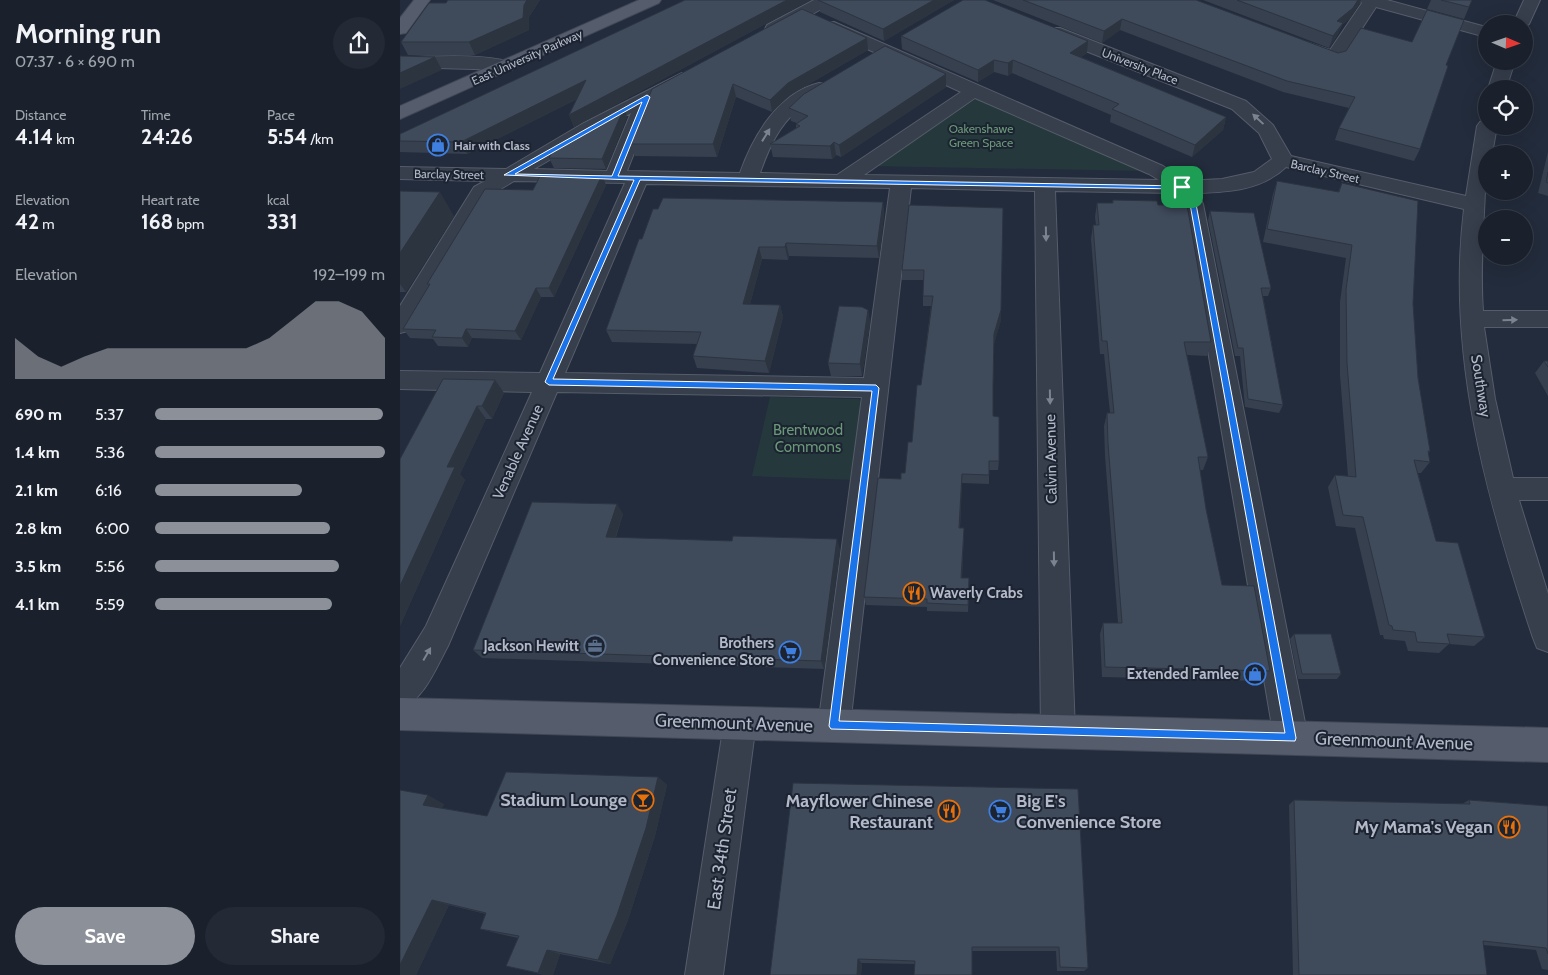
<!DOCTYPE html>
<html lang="en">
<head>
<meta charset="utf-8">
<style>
  body { margin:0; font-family:Cabin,sans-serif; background:#232935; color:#f1f3f6; height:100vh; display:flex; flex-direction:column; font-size:19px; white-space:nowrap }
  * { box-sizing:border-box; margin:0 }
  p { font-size:16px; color:#9fa3aa }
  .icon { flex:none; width:28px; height:28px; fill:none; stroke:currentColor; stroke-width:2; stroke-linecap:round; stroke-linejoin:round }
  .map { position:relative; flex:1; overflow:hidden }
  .sheet { display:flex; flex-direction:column; background:#1a212d; width:400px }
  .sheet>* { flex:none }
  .needle { width:32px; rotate:92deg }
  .fabs { position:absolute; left:1078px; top:15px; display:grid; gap:10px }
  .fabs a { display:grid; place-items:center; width:55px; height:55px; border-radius:50%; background:#1a212d; box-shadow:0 5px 20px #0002,0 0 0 1px #383e49; font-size:25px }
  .pin { position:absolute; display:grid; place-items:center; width:42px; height:42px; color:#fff; margin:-21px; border-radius:10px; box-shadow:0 2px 8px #0006 }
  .round { display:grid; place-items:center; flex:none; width:52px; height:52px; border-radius:26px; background:#232935 }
  .head { display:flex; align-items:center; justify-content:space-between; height:85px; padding:0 15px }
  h1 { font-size:28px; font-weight:700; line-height:38px }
  .metrics { display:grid; grid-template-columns:repeat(3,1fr); gap:8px; height:85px; padding:5px 15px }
  .metrics div { display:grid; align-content:center }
  .metrics b { font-size:21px; font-weight:700 }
  .metrics small { font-size:14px; font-weight:400 }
  .metrics p { font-size:14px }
  .chart { height:140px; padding:10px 15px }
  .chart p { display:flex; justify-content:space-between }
  .chart svg { width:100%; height:90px; margin-top:5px; fill:#8c9099; opacity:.7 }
  .action { display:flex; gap:10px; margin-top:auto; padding:10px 15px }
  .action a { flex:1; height:58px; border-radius:30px; background:#8c9099; color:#fff; font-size:20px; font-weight:700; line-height:58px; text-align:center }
  .action a+a { background:#232935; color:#f1f3f6 }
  ul { padding:0 15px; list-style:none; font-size:16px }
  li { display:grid; grid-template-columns:80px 60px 1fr; align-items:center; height:38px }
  li i { height:12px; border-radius:6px; background:#8c9099 }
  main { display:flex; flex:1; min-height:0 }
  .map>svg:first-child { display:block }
</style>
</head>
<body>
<main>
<section class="sheet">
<div class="head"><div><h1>Morning run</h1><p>07:37 · 6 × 690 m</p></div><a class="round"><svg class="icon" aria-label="share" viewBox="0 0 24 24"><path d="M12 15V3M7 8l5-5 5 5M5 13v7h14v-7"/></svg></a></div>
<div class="metrics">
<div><p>Distance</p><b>4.14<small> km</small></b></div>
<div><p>Time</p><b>24:26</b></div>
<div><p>Pace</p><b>5:54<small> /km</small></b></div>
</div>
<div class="metrics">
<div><p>Elevation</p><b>42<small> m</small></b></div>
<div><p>Heart rate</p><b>168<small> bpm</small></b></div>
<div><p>kcal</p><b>331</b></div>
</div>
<div class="chart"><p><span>Elevation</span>192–199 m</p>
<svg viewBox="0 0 160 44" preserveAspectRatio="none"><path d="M0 44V24L10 33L20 38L30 33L40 29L50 29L60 29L70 29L80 29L90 29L100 29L110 24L120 15L130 6L140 6L150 11L160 24V44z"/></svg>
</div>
<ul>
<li><b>690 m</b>5:37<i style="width:99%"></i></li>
<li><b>1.4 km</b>5:36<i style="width:100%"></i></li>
<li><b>2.1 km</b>6:16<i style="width:64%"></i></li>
<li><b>2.8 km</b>6:00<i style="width:76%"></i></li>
<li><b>3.5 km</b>5:56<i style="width:80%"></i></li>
<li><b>4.1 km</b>5:59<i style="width:77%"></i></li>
</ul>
<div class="action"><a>Save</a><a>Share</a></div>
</section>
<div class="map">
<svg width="1148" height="975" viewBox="0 0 1148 975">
  <rect width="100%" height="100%" fill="#232c3c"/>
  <path fill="#25393d" d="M578 98 747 171 472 166Z
    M370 397 459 399 463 405 455 480 352 476Z"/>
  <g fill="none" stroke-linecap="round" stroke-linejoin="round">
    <g stroke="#555c6a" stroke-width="2">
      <path id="minor" d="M414 0H434L432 3 379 33H367L365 29 367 25Z
        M960 0H987L1086 27V37L976 7 940 62H928L900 51 897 47 900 43 906 42 930 50 962 3Z
        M1124 0H1140L1129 24 1124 28V24H1113Z
        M434 22 763 166 786 181 822 179 854 172 872 159 859 133 832 109 648 36 645 32 648 28H660L846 101 873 125 891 156 1066 196 1077 126 1080 122 1086 120V126H1097L1092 154H1086C1086 206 1079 258 1083 311H1148V327H1084L1095 399 1113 478H1148V500H1119L1148 594V652L1137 648 1133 638C1087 500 1046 356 1064 209L886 167C862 190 829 192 797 193L803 204 908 738 903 750 891 754 879 750 874 738 783 204 775 193 655 191 675 732 670 744 658 748 646 744 641 732 635 191 511 188 450 726 446 737 434 742 422 737 418 726 462 397 157 392 48 646C36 668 24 700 0 709V668L26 626 132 392 0 389V371L140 373 225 183 114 181 89 196 8 331 0 333V306L74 187 85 181 0 179V167L106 169 182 124 282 73 288 74 291 78 288 82 255 100 227 171 340 173C353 136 378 93 419 83L425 84 428 88C422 97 408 102 399 109 378 126 369 148 360 173L437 175 561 92 428 31 426 27 428 23ZM575 98 749 174 759 180 464 175ZM231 113 207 171 134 169ZM246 184 490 188 464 378 165 373Z
        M0 57C37 57 76 53 112 62L115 66 112 70 0 67Z
        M1097 61H1115L1106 89H1088Z
        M340 707 352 712 356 723 323 975H285L324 723 328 712Z"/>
    </g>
    <g stroke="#404755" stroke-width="2">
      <path id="major" d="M14 0H30L6 33 0 34V18Z
        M239 0H261L259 3 0 119V106Z
        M0 698 1148 728V762L0 730Z"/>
    </g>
    <use href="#minor" fill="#373e4c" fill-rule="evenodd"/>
    <use href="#major" fill="#555d6d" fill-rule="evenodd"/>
  </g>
  <path fill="#36404e" d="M48 0H140L129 17V30L75 55H8L1 42 46 3Z
    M285 0H410L174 127 169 115 177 99 67 154 0 152V134Z
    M418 0H554L484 41 420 12Z
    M593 0H796L938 53 1046 65 1020 149 1014 161 935 140 939 128 949 108 883 92 720 30 702 43Z
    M803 0H961L960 3 949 19 942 25 938 34 929 48Z
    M1031 0H1072L1064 19 1027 9Z
    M501 36 687 53 681 57 826 117 823 130 792 157 710 122 711 115 612 73 608 76 594 72 578 82 502 49Z
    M468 50 390 95 372 112 336 97 317 157 235 156 230 144 252 89Z
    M546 74V87L441 157 436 155 432 159 373 157 370 144 396 128V124L397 123 391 121 389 108Z
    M227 117 206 169 154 168 149 158Z
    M1148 152V196L1138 193Z
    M877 181 938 192 942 183 1013 304 1018 378 1030 451 1028 454 1030 462 1021 473H1018L1036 541 1085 637 1074 646 1049 644 1039 653 1008 651 1005 641 984 639 983 635H980L955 528 936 526 928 487 935 475 948 476 940 375V302L946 258 863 242 873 194Z
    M206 185 154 297H141L121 340 72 338 68 347 38 346 33 339 10 338 3 329 28 287 27 284 133 190Z
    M0 191 54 216 6 292H0Z
    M713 200 758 205 811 342 807 356 787 355 808 457 803 470H800L806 509 822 585 870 671 862 681 702 677 700 634 703 623H718L705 456 704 426 707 413H710L704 354H700L691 239 693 225H696L695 217 697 203H712Z
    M483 202 484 215 479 258 389 256 388 260 362 259 350 304 380 305 383 317 369 373 297 368 293 356 297 344 212 342 206 330 242 239Z
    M509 205 601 320 594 344 593 387V416L599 461 598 470H589V484L562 483 560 528H564L562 578 569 586 568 612 527 611V607L466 605 464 597 501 479 505 473 512 442 521 385 531 306H523V296L524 280H502V270Z
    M810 211 871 288 868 296H863L883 405 879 413 845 407 840 356H835L808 220Z
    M468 310 470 322 462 376H431L428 363Z
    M1144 361H1148V396L1135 373Z
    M43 379 95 380 104 393 92 419H86L60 474 65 480 0 626Z
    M223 514 216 537 440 549 424 669 82 658 73 650Z
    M894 634 941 674 937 679H898L890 639Z
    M258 777 267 785 255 836 228 920 210 964 160 954 153 975H145L106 966 118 938 96 933 80 929 86 914 49 905 16 975H0V790L44 804 42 808 87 816Z
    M678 789 688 968 684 971H657L656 951H572L515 964 462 963 461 975H370Z
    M894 800 1062 804 1069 800 1148 806V970L1142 969 1136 950 1083 945 1087 975H893L889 805Z"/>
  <path fill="#2c3440" d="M127 0H140L129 17V30L75 55 69 42 124 5Z
    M387 0H410L174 127 169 115Z
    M534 0H554L484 41 483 29Z
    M958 0H961L960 3 949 19 942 25 938 34 929 48 933 36 937 21Z
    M722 19 720 30 702 43 704 31Z
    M467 38 468 50 390 95 372 112 370 100 388 83Z
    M688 41 687 53 669 65 670 53Z
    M35 57 42 70 0 89V73Z
    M594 60V72L578 82V70Z
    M613 60 612 73 608 76V63Z
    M546 74V87L441 157 439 145Z
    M186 80 191 92 67 154 61 142Z
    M333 84 336 97 317 157 313 144Z
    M224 108 227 117 206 169 202 159Z
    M826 117 823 130 792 157 795 145Z
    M434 142 436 155 432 159 430 146Z
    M202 175 206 185 154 297 149 288Z
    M40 192 54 216 6 292 0 284V253Z
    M483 202 484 215 479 258 477 246Z
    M386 243 389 256 388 260 385 247Z
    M359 247 362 259 347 316 343 304Z
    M136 288 141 297 121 340 115 331Z
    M380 305 383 317 369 373 365 361Z
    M468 310 470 322 462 376 460 364Z
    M601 310V320L594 344V334Z
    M66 329 72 338 68 347 62 338Z
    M95 380 104 393 92 419 82 406Z
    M77 406 86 419 60 474 65 480 0 626V586L47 467Z
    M562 474V483L559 537V528Z
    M217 504 223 514 212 547 206 537Z
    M564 528V537L561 586V578Z
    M437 539 440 549 424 669 421 661Z
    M258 777 267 785 255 836 228 920 210 964 198 960Z
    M28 795 44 804 39 813 23 805Z
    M32 900 49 905 16 975H0V965Z
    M147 950 160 954 153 975H145L138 973Z
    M458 959 462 963 461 975H457Z"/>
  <path fill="#3f4a5b" stroke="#2c3440" d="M48 0H127L124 5 123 18 69 42H1L29 3H46Z
    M285 0H387L169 115 186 80 61 142 0 141V134Z
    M418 0H534L483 29Z
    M563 0H585L688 41 670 53 826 117 795 145 712 109 719 104 613 60 608 63 594 60 578 70 501 36Z
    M623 0H796L938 53 946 51 961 28 1012 42 1027 10 1064 20 1046 65 1048 66 1020 149 939 128 955 97 887 81 722 19 704 31Z
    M837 0H958L953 8 937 21 943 23 933 36Z
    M1041 0H1072L1069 7Z
    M402 9 467 38 388 83 370 100 333 84 313 144H230L252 89Z
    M485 46 546 74 439 145 434 142 430 146 370 144 400 126 396 124 408 116 389 108 404 94Z
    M0 56 35 57 0 73Z
    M224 108 202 159 149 158 155 147Z
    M1148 172V183L1146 182Z
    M141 174 202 175 149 288H136L115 331 66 329 62 338 32 337 36 330 3 329 30 284H27L85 189 133 190Z
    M877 181 939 192 942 183 1018 201 1013 304 1018 378 1030 451H1028L1030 462 1014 460 1036 541 1058 543 1085 637 1047 634 1050 644 1017 642 1015 632 993 630 992 626 989 625 963 517 943 515 935 475 956 477 947 363 946 290 952 245 867 229Z
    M0 191 40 192 0 253Z
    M263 198 483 202 477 246 386 243 385 247H359L343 304 380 305 365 361 293 356 301 332 206 330 239 239H242L253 209H258Z
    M713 200 757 201 758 205H787L811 342H784L808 457H798L806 509 822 585 854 586 870 671 705 667 703 623H722L708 443 707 413H714L707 341H702L693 225H699L697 203H713Z
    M509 205 603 208 601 310 594 334 593 386V416L599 417V461H589V475L562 474 559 528H564L561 578H569L568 605 527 603V599L464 597 478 478 501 479V473H505L508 442H512L517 385H521L533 296H523L524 270H502Z
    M810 211 854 213 871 288H861L883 405 848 399 843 348H838Z
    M439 306 462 307 468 310 460 364 428 363Z
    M1144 361H1148V367Z
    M43 379 95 380 82 406H77L47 467H55L0 586V459Z
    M132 502 217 504 206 537 332 541 333 536 437 539 421 661 73 650Z
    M894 634H931L941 674H902Z
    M106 772 258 777 246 828 217 915 198 960 147 950 138 973 106 966 119 936 80 929 86 913 32 900 0 965V790L28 795 23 805 87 816Z
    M393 783 678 789 688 968 660 967 659 947H572V975H514L515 961 458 959 457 975H370Z
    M894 800 1070 804 1069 800 1148 806V954L1146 948 1083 941 1087 975H899Z"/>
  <defs><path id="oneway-solid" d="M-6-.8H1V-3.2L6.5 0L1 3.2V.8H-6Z" transform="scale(1.25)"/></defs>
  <g fill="#7b8290">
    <use href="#oneway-solid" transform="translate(858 119) rotate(-137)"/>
    <use href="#oneway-solid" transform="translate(366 135) rotate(-58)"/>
    <use href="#oneway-solid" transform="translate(646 234) rotate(89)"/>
    <use href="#oneway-solid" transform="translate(1110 320) rotate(-1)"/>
    <use href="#oneway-solid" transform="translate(650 397) rotate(89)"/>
    <use href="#oneway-solid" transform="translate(654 559) rotate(89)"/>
    <use href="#oneway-solid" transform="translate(27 654) rotate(-60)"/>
  </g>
  <path fill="#1a73e8" stroke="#fff" fill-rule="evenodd" d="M247 95 250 97 218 176 784 186 796 204 896 738 895 741 431 729 429 726 472 391 149 385 145 382 234 180 104 175ZM242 102 212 176 115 174ZM240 180 780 189 790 204 885 733 439 721 479 388 476 385 153 379Z"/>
  <defs>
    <g id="shop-ring" transform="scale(1.125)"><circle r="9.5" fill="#1c2331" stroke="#3f7fe0" stroke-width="1.5"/><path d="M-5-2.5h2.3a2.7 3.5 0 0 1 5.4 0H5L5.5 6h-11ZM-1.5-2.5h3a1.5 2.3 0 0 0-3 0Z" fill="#3f7fe0"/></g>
    <g id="restaurant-ring" transform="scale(1.125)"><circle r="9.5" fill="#1c2331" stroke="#e8710a" stroke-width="1.5"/><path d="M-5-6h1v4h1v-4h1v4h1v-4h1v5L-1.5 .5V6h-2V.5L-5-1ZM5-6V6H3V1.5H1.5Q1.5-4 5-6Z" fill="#e8710a"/></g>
    <g id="office-ring" transform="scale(1.125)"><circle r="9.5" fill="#1c2331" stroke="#5c6f8a" stroke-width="1.5"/><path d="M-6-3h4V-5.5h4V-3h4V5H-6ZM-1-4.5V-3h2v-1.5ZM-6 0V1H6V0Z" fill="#5c6f8a"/></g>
    <g id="supermarket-ring" transform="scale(1.125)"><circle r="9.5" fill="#1c2331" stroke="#3f7fe0" stroke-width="1.5"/><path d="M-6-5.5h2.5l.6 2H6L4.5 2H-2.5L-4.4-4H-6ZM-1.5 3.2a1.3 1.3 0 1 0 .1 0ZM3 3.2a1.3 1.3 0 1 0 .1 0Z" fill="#3f7fe0"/></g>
    <g id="bar-ring" transform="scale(1.125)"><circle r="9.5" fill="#1c2331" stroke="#e8710a" stroke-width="1.5"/><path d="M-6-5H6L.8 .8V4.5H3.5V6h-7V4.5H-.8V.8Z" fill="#e8710a"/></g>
  </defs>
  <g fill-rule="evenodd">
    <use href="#shop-ring" x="38" y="145"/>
    <use href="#restaurant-ring" x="514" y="593"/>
    <use href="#office-ring" x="195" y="646"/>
    <use href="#supermarket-ring" x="390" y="652"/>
    <use href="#shop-ring" x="855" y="674"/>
    <use href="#bar-ring" x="243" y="800"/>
    <use href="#restaurant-ring" x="549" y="811"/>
    <use href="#supermarket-ring" x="600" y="811"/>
    <use href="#restaurant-ring" x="1109" y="827"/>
  </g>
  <g text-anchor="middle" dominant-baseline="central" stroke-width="4" stroke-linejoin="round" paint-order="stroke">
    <g font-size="12" fill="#b3b9c8" stroke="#1c2331">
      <text transform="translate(127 57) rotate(-24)">East University Parkway</text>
      <text transform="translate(740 66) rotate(21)">University Place</text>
      <text transform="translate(925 171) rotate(13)">Barclay Street</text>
      <text transform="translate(49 174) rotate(1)">Barclay Street</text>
    </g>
    <g font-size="12" fill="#6a9978" stroke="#1c2331">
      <text x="581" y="128">Oakenshawe<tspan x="581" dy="14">Green Space</tspan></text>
    </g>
    <g font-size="12" font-weight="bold" fill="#b3b9c8" stroke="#1c2331" text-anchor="start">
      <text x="54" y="145">Hair with Class</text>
    </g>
    <g font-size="15" fill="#b3b9c8" stroke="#1c2331">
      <text transform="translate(1081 386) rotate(81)">Southway</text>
      <text transform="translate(118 452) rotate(-66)">Venable Avenue</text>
      <text transform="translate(651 459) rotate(-91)">Calvin Avenue</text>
    </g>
    <g font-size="15" fill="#6a9978" stroke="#1c2331">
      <text x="408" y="430">Brentwood<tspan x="408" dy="17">Commons</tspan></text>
    </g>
    <g font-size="15" font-weight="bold" fill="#b3b9c8" stroke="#1c2331" text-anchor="end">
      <text x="530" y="593" text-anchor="start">Waverly Crabs</text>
      <text x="374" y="643">Brothers<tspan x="374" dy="17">Convenience Store</tspan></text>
      <text x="179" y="646">Jackson Hewitt</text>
      <text x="839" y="674">Extended Famlee</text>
    </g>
    <g font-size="18" fill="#b3b9c8" stroke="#1c2331">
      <text transform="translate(334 723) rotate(2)">Greenmount Avenue</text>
      <text transform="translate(994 741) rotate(2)">Greenmount Avenue</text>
      <text transform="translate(322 849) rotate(-82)">East 34th Street</text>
    </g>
    <g font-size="18" font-weight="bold" fill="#b3b9c8" stroke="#1c2331" text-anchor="end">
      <text x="227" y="800">Stadium Lounge</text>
      <text x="533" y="801">Mayflower Chinese<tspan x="533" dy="21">Restaurant</tspan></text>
      <text x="616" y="801" text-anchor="start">Big E's<tspan x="616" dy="21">Convenience Store</tspan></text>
      <text x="1093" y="827">My Mama's Vegan</text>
    </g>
  </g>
</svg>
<div class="fabs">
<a><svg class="needle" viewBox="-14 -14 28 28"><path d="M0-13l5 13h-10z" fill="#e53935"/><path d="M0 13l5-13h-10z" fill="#9fa3aa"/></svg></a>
<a><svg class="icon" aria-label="locate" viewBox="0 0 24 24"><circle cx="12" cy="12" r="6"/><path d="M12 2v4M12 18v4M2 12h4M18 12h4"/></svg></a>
<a>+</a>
<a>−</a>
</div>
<div class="pin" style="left:782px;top:187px;background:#1e9e55"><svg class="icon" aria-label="arrive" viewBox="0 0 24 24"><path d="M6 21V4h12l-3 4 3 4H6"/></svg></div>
</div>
</main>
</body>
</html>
